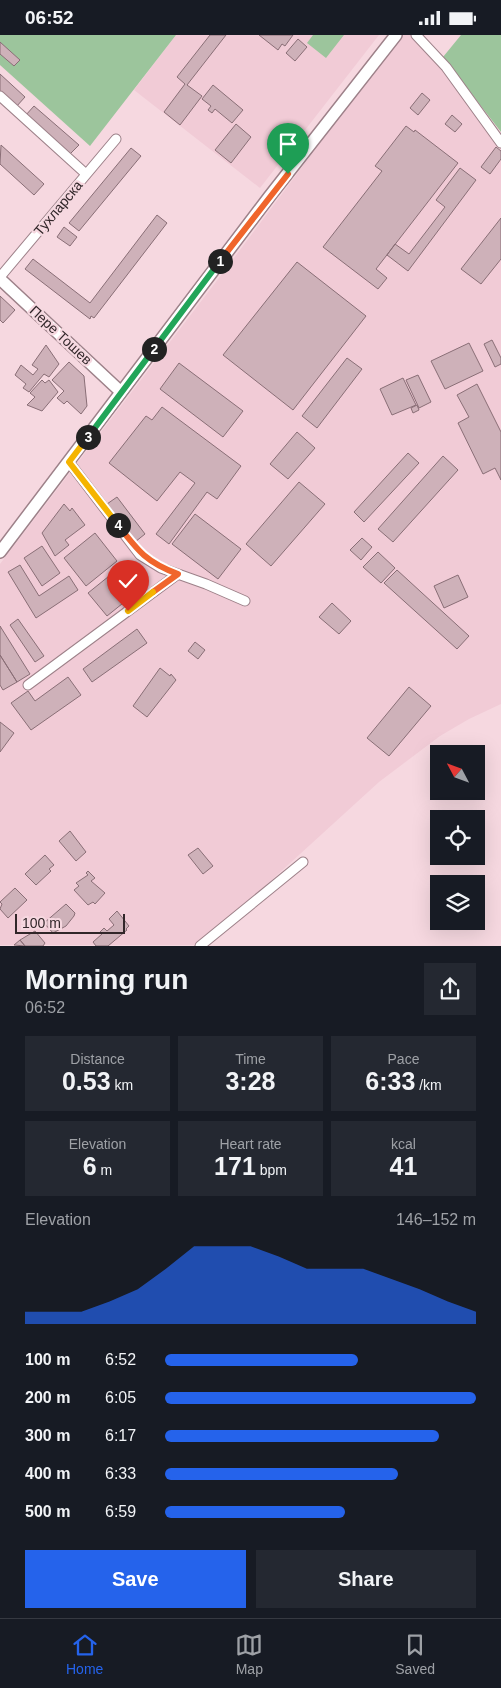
<!DOCTYPE html>
<html lang="en">
<head>
<meta charset="utf-8">
<style>
  body { margin:0; font-family:Arial,sans-serif; background:#242831; color:#f1f3f6; height:100vh; display:flex; flex-direction:column; font-size:19px; white-space:nowrap }
  * { box-sizing:border-box; margin:0 }
  p { font-size:16px; color:#9ea1a6 }
  .icon { flex:none; width:28px; height:28px; fill:none; stroke:currentColor; stroke-width:2; stroke-linecap:round; stroke-linejoin:round }
  .map { position:relative; height:911px; overflow:hidden }
  .drawer { display:flex; flex-direction:column; background:#171b24; flex:1 }
  .drawer>* { flex:none }
  .needle { width:32px; rotate:311deg }
  .fabs { position:absolute; left:430px; top:710px; display:grid; gap:10px }
  .fabs a { display:grid; place-items:center; width:55px; height:55px; border-radius:0px; background:#171b24; box-shadow:0 5px 20px #0002; font-size:25px }
  .scale { position:absolute; left:15px; bottom:12px; width:110px; box-sizing:border-box; padding-left:5px; border:2px solid #312629; border-top:0; font-size:14px; line-height:18px; white-space:nowrap; color:#312629; -webkit-text-stroke:4px #f6d8e0; paint-order:stroke }
  .pin { position:absolute; display:grid; place-items:center; width:42px; height:42px; color:#fff; margin:-51px -21px; border-radius:50% 50% 50% 0; rotate:-45deg; box-shadow:0 0 5px #0007 }
  .pin .icon { rotate:45deg }
  .km { position:absolute; width:25px; height:25px; margin:-12px; border-radius:50%; background:#222; color:#fff; font-size:14px; line-height:25px; text-align:center }
  .round { display:grid; place-items:center; flex:none; width:52px; height:52px; border-radius:0px; background:#242831 }
  .head { display:flex; align-items:center; justify-content:space-between; height:85px; padding:0 25px }
  h1 { font-size:28px; font-weight:600; line-height:38px }
  .metrics { display:grid; grid-template-columns:repeat(3,1fr); gap:8px; height:85px; padding:5px 25px }
  .metrics div { display:grid; align-content:center; border-radius:0px; background:#242831; text-align:center }
  .metrics b { font-size:25px; font-weight:600 }
  .metrics small { font-size:14px; font-weight:400 }
  .metrics p { font-size:14px }
  .chart { height:140px; padding:10px 25px }
  .chart p { display:flex; justify-content:space-between }
  .chart svg { width:100%; height:90px; margin-top:5px; fill:#2563eb; opacity:.7 }
  .cta { display:flex; gap:10px; margin-top:auto; padding:10px 25px }
  .cta a { flex:1; height:58px; border-radius:0px; background:#2563eb; color:#fff; font-size:20px; font-weight:600; line-height:58px; text-align:center }
  .cta a+a { background:#242831; color:#f1f3f6 }
  ul { padding:0 25px; list-style:none; font-size:16px }
  li { display:grid; grid-template-columns:80px 60px 1fr; align-items:center; height:38px }
  li i { height:12px; border-radius:6px; background:#2563eb }
  .status { display:flex; justify-content:space-between; align-items:center; height:35px; padding:0 25px; background:#171b24; direction:ltr }
  .status svg { height:14px; fill:currentColor }
  .tab-bar { display:flex; justify-content:space-around; align-items:center; height:70px; border-top:1px solid #363941; background:#171b24; font-size:14px; color:#9ea1a6 }
  .tab-bar a { display:grid; justify-items:center; gap:2px }
  .tab-bar .current { color:#2563eb }
  .map>svg:first-child { display:block }
</style>
</head>
<body>
<div class="status"><b>06:52</b><svg viewBox="0 0 49 12"><path d="M0 12V9h3v3zM5 12V6h3v6zM10 12V3h3v9zM15 12V0h3v12zM26 1h20v11H26zM47 4h2v5h-2z"/></svg></div>
<div class="map">
<svg width="501" height="911" viewBox="0 0 501 911">
  <rect width="100%" height="100%" fill="#f6d8e0"/>
  <path fill="#f1cbd6" d="M176 0H379L260 153 134 55Z
    M401 0H424L501 98V669L469 684 440 701 379 747 242 872 194 910H0V529L222 239Z"/>
  <path fill="#9cc59c" d="M0 0H176L90 111 0 30Z
    M313 0H344L326 23 307 8Z
    M461 0H501V97L443 22Z"/>
  <path fill="#ceb1b9" stroke="#896e76" d="M210 0H226L187 50 202 61 180 90 164 77 185 49 177 42Z
    M259 0H293L285 11 282 9 278 15Z
    M298 4 307 12 295 26 286 18Z
    M0 7 20 25 14 31 0 19Z
    M0 39 25 62 16 72 0 57Z
    M213 50 243 75 232 88 215 74 212 78 208 75 211 71 202 64Z
    M422 58 430 65 418 80 410 73Z
    M34 71 79 110 69 120 25 81Z
    M452 80 462 89 455 97 445 89Z
    M236 89 251 102 231 128 215 115Z
    M406 91 414 97 415 95 458 128 376 234 387 243 378 254 323 212 382 136 375 131Z
    M1 110 44 149 34 160 0 129Z
    M496 112 501 116V124L490 139 481 132Z
    M131 113 141 121 79 196 69 188Z
    M460 133 476 145 408 236 387 220 395 209 409 219 445 172 436 165Z
    M157 180 167 188 94 283 91 281 90 284 25 234 33 224 90 268Z
    M501 183V224L481 249 461 234Z
    M64 192 77 202 70 211 57 202Z
    M297 227 366 281 293 375 223 320Z
    M0 261 15 275 3 288 0 285Z
    M492 305 501 323V329L495 332 484 309Z
    M469 308 483 336 445 354 431 326Z
    M46 310 59 329 49 342 44 339 29 357 23 353 26 349 15 340 21 330 33 340 38 334 32 330Z
    M347 323 362 334 317 393 302 381Z
    M69 327 84 341 87 371 81 379 67 366 64 369 57 363 64 356 52 345Z
    M179 328 243 376 223 402 160 354Z
    M418 340 431 367 419 373 406 345Z
    M403 343 416 370 392 380 380 354Z
    M42 345 45 348 49 345 58 357 42 376 27 370 35 362 30 358Z
    M477 349 501 397V445L495 433 483 439 458 388 469 382 457 360Z
    M417 370 419 375 413 378 411 373Z
    M162 372 241 431 217 464 207 457 169 509 156 499 195 448 180 437 157 466 109 428 146 381 152 385Z
    M297 397 315 413 288 444 270 429Z
    M408 418 419 428 364 487 354 477Z
    M443 421 458 435 393 507 378 494Z
    M299 447 325 469 271 531 246 509Z
    M117 462 145 499 135 507 107 469Z
    M64 469 70 476 72 473 85 490 65 505 69 510 55 521 42 498Z
    M195 479 241 514 218 544 172 509Z
    M95 498 117 526 86 551 64 523Z
    M362 503 372 512 361 525 350 515Z
    M42 511 60 538 42 551 24 523Z
    M378 517 395 533 381 548 363 532Z
    M124 529 143 552 107 581 88 558Z
    M20 530 39 561 69 541 78 555 36 583 8 537Z
    M397 535 469 601 457 614 384 548Z
    M458 540 468 562 444 573 434 551Z
    M332 568 351 586 339 599 319 582Z
    M18 584 44 621 35 627 10 590Z
    M0 591 30 639 17 647 0 620Z
    M137 594 147 608 92 647 83 634Z
    M195 607 205 615 198 624 188 616Z
    M0 620 17 647 3 655 0 650Z
    M160 633 170 641 171 639 176 645 147 682 133 671Z
    M68 642 81 660 31 695 11 668 28 656 35 666Z
    M409 652 431 671 389 721 367 703Z
    M0 687 14 698 0 717Z
    M70 796 86 817 76 826 59 806Z
    M198 813 213 831 203 839 188 820Z
    M45 820 54 830 49 834 51 836 36 850 25 839Z
    M88 836 95 843 91 846 105 858 95 869 93 867 88 870 74 855 79 851 76 848 88 840 86 838Z
    M15 853 27 865 8 883 0 874 2 869 0 867Z
    M66 869 75 878 74 881 66 891 53 898 44 888Z
    M117 876 129 891 126 894 127 895 108 911H96L93 907 102 899 100 897 104 893 107 896 114 890 109 884Z
    M35 896 45 908 43 911H25L20 905Z
    M20 905 25 911 14 910Z"/>
  <g fill="none" stroke-linecap="round" stroke-linejoin="round">
    <g stroke="#9d8189" stroke-width="11">
      <path id="minor" d="M416 0 446 32 501 108
        M0 61 86 139
        M0 242 116 104
        M69 427 140 520 161 533 206 549 245 566
        M28 650 178 539
        M200 911 303 827"/>
    </g>
    <g stroke="#9d8189" stroke-width="14">
      <path id="tertiary" d="M0 244 121 357
        M0 517 269 162 396 0"/>
    </g>
    <use href="#minor" stroke="#fff" stroke-width="9"/>
    <use href="#tertiary" stroke="#fff" stroke-width="11"/>
  </g>
  <g fill="none" stroke-linecap="round" stroke-linejoin="round">
    <g stroke="#fff" stroke-width="10">
      <path id="split-1" d="M220 226 288 139"/>
    </g>
    <g stroke="#fff" stroke-width="10">
      <path id="split-2" d="M154 314 220 226"/>
    </g>
    <g stroke="#fff" stroke-width="10">
      <path id="split-3" d="M88 402 154 314"/>
    </g>
    <g stroke="#fff" stroke-width="10">
      <path id="split-4" d="M88 402 69 427 118 490"/>
    </g>
    <g stroke="#fff" stroke-width="10">
      <path id="split-5" d="M118 490C138 516 146 527 178 539L153 557"/>
    </g>
    <g stroke="#fff" stroke-width="10">
      <path id="split-6" d="M128 576 153 557"/>
    </g>
    <use href="#split-1" stroke="#f0652b" stroke-width="6"/>
    <use href="#split-2" stroke="#22a559" stroke-width="6"/>
    <use href="#split-3" stroke="#22a559" stroke-width="6"/>
    <use href="#split-4" stroke="#f5b400" stroke-width="6"/>
    <use href="#split-5" stroke="#f0652b" stroke-width="6"/>
    <use href="#split-6" stroke="#f5b400" stroke-width="6"/>
  </g>
  <g text-anchor="middle" dominant-baseline="central" stroke-width="4.5" stroke-linejoin="round" paint-order="stroke">
    <g font-size="14" fill="#312629" stroke="#f6d8e0">
      <text transform="translate(58 173) rotate(-50)">Тухларска</text>
      <text transform="translate(61 300) rotate(43)">Пере Тошев</text>
    </g>
  </g>
</svg>
<div class="fabs">
<a><svg class="needle" viewBox="-14 -14 28 28"><path d="M0-13l5 13h-10z" fill="#e53935"/><path d="M0 13l5-13h-10z" fill="#9ea1a6"/></svg></a>
<a><svg class="icon" aria-label="locate" viewBox="0 0 24 24"><circle cx="12" cy="12" r="6"/><path d="M12 2v4M12 18v4M2 12h4M18 12h4"/></svg></a>
<a><svg class="icon" aria-label="layers" viewBox="0 0 24 24"><path d="M12 4l9 5-9 5-9-5zM3 14l9 5 9-5"/></svg></a>
</div>
<div class="scale">100 m</div>
<div class="pin" style="left:288px;top:139px;background:#1e9e55"><svg class="icon" aria-label="arrive" viewBox="0 0 24 24"><path d="M6 21V4h12l-3 4 3 4H6"/></svg></div>
<div class="pin" style="left:128px;top:576px;background:#d93025"><svg class="icon" aria-label="check" viewBox="0 0 24 24"><path d="M5 12l5 5 9-10"/></svg></div>
<b class="km" style="left:220px;top:226px">1</b>
<b class="km" style="left:154px;top:314px">2</b>
<b class="km" style="left:88px;top:402px">3</b>
<b class="km" style="left:118px;top:490px">4</b>
</div>
<section class="drawer">
<div class="head"><div><h1>Morning run</h1><p>06:52</p></div><a class="round"><svg class="icon" aria-label="share" viewBox="0 0 24 24"><path d="M12 15V3M7 8l5-5 5 5M5 13v7h14v-7"/></svg></a></div>
<div class="metrics">
<div><p>Distance</p><b>0.53<small> km</small></b></div>
<div><p>Time</p><b>3:28</b></div>
<div><p>Pace</p><b>6:33<small> /km</small></b></div>
</div>
<div class="metrics">
<div><p>Elevation</p><b>6<small> m</small></b></div>
<div><p>Heart rate</p><b>171<small> bpm</small></b></div>
<div><p>kcal</p><b>41</b></div>
</div>
<div class="chart"><p><span>Elevation</span>146–152 m</p>
<svg viewBox="0 0 160 44" preserveAspectRatio="none"><path d="M0 44V38L10 38L20 38L30 33L40 27L50 17L60 6L70 6L80 6L90 11L100 17L110 17L120 17L130 22L140 27L150 33L160 38V44z"/></svg>
</div>
<ul>
<li><b>100 m</b>6:52<i style="width:62%"></i></li>
<li><b>200 m</b>6:05<i style="width:100%"></i></li>
<li><b>300 m</b>6:17<i style="width:88%"></i></li>
<li><b>400 m</b>6:33<i style="width:75%"></i></li>
<li><b>500 m</b>6:59<i style="width:58%"></i></li>
</ul>
<div class="cta"><a>Save</a><a>Share</a></div>
</section>
<nav class="tab-bar">
<a class="current"><svg class="icon" aria-label="home" viewBox="0 0 24 24"><path d="M3 11l9-7 9 7M6 9v11h12V9"/></svg>Home</a>
<a><svg class="icon" aria-label="map" viewBox="0 0 24 24"><path d="M3 6l6-2 6 2 6-2v14l-6 2-6-2-6 2zM9 4v14M15 6v14"/></svg>Map</a>
<a><svg class="icon" aria-label="saved" viewBox="0 0 24 24"><path d="M7 4h10v16l-5-4-5 4z"/></svg>Saved</a>
</nav>
</body>
</html>
